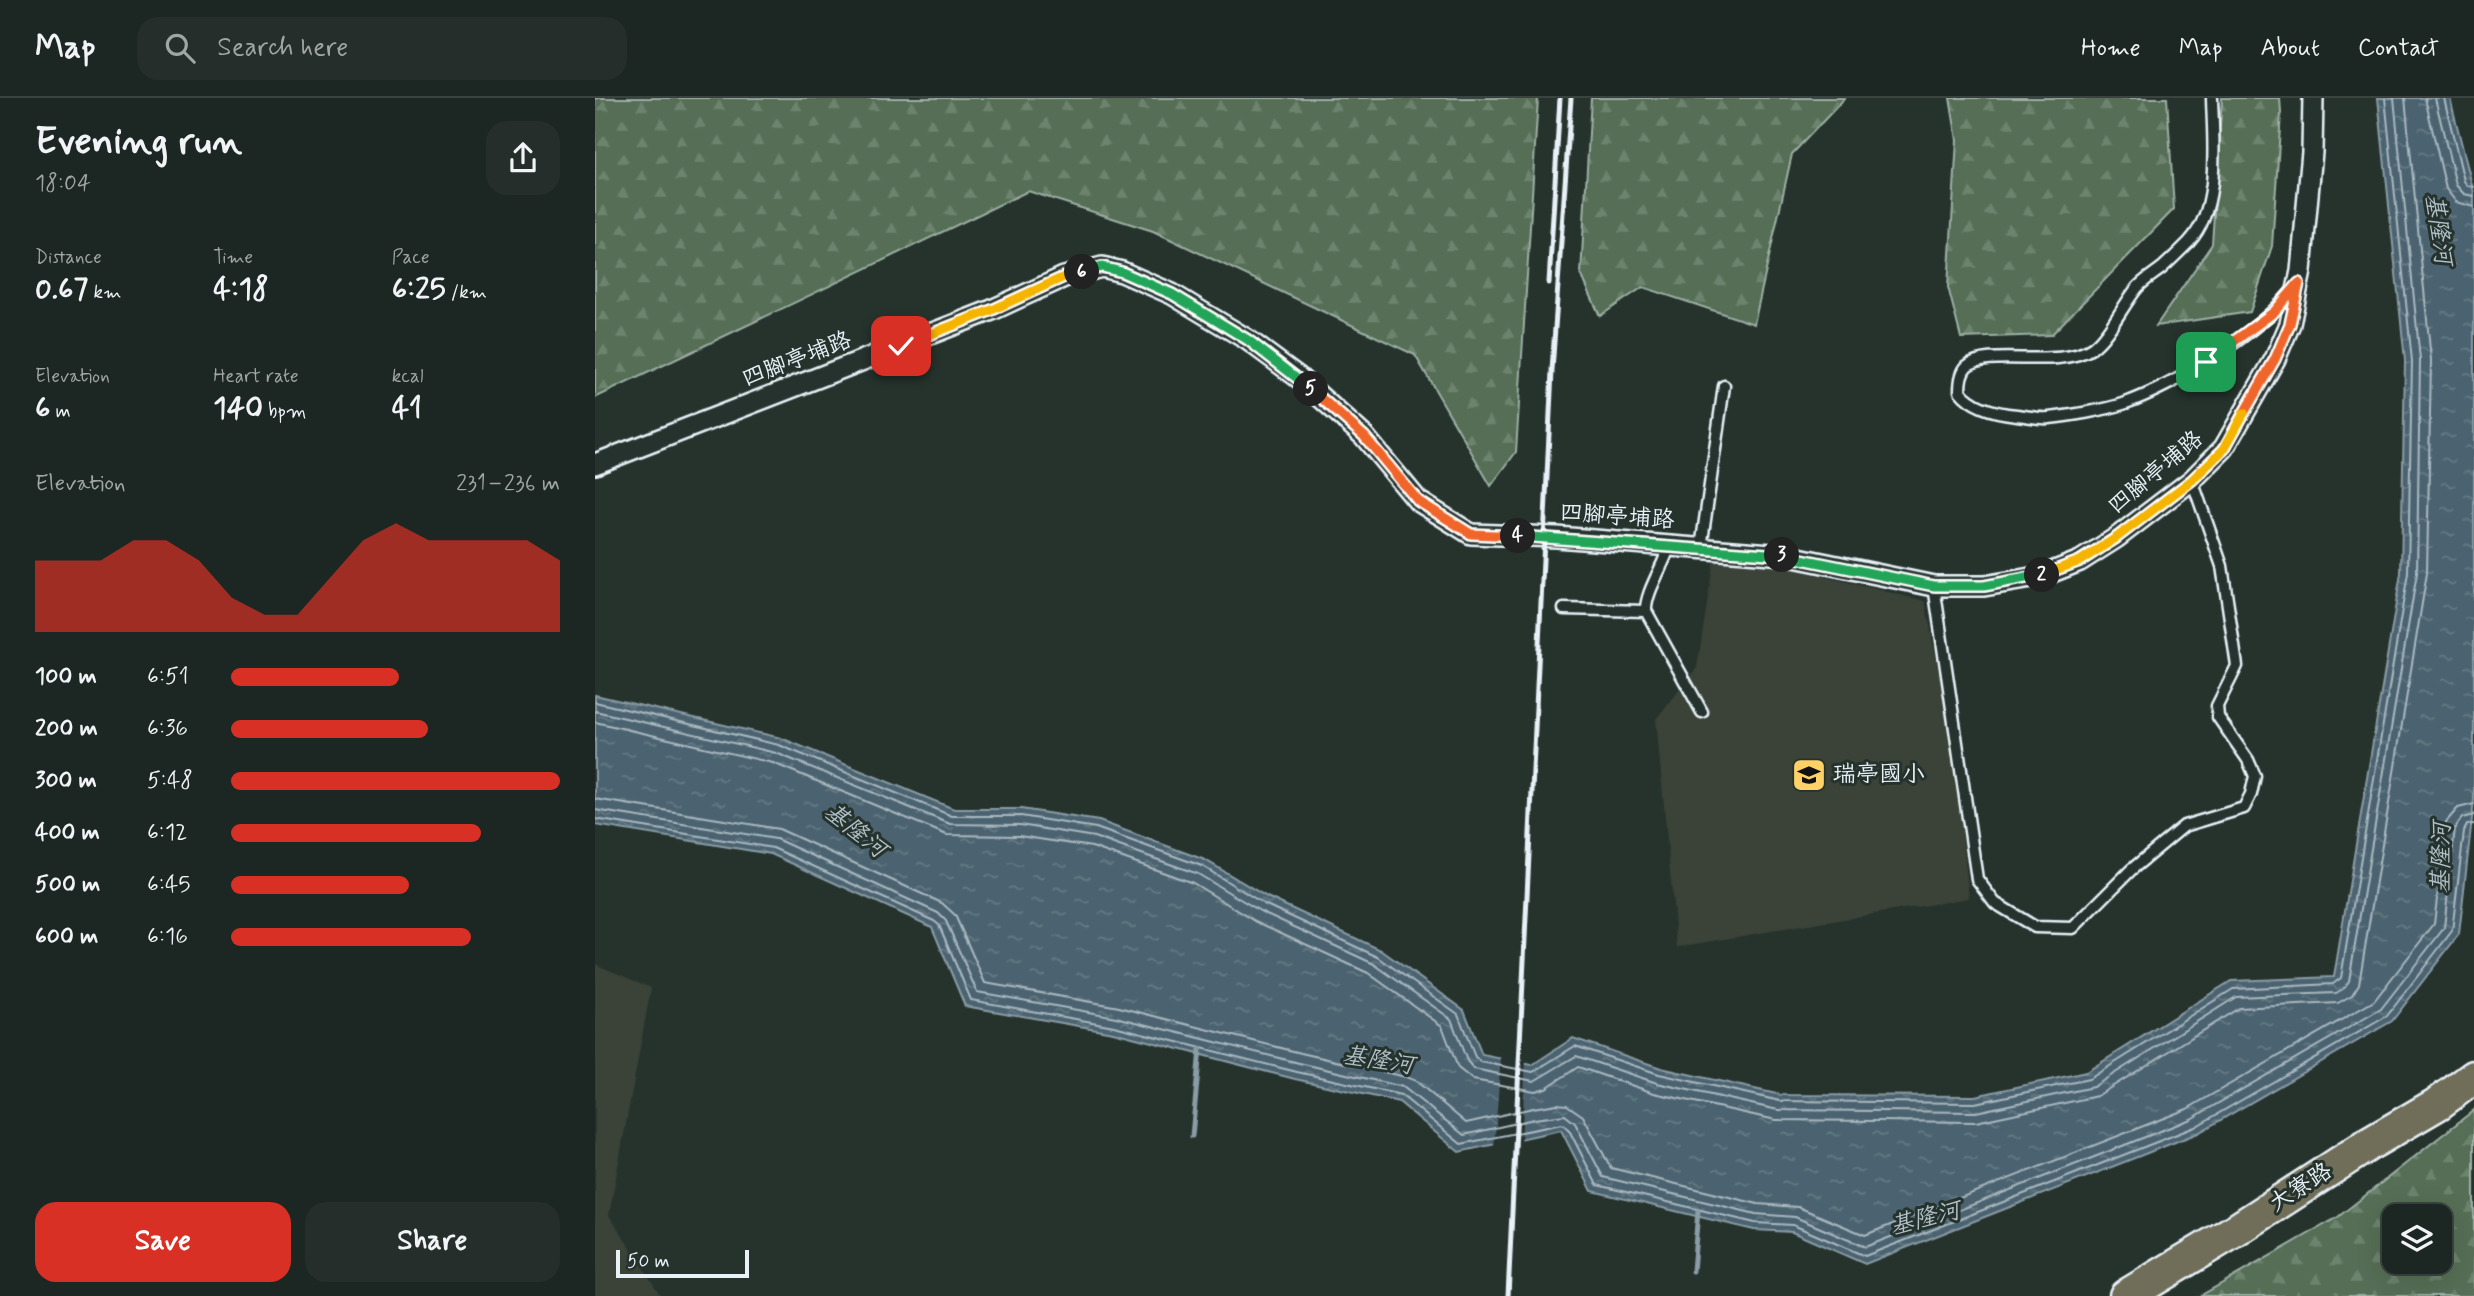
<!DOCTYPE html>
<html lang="en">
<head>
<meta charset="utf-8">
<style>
  body { margin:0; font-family:Mynerve,"LXGW WenKai TC",sans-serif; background:#252e2a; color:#f1f3f6; height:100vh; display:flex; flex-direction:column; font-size:26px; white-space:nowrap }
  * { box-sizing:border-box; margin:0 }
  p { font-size:23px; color:#a0a5a5 }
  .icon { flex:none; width:38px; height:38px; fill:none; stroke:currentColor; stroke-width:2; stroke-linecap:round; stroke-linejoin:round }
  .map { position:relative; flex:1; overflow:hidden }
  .details { display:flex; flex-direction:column; background:#1c2622; width:595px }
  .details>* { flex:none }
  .fabs { position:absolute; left:1787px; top:1106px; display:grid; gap:14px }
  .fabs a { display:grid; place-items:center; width:70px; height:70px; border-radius:14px; background:#1c2622; box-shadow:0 7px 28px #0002,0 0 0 2px #3a4340; font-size:35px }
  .scale { position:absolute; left:21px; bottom:18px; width:133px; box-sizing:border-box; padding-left:7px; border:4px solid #e8f1f8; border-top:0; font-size:19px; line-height:24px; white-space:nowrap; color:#e8f1f8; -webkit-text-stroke:5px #26332d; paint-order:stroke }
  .pin { position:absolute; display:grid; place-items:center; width:60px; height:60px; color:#fff; margin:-30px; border-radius:14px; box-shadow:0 4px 10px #0006 }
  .km { position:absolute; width:35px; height:35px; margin:-18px; border-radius:50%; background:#222; color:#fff; font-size:19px; line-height:35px; text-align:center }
  .round { display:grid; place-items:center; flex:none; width:74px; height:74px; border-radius:21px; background:#252e2a }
  .head { display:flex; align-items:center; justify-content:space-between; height:119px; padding:0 35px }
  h1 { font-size:38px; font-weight:700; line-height:52px }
  .metrics { display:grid; grid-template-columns:repeat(3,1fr); gap:10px; height:119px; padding:7px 35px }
  .metrics div { display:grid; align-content:center }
  .metrics b { font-size:30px; font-weight:700 }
  .metrics small { font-size:19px; font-weight:400 }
  .metrics p { font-size:19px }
  .chart { height:196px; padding:14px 35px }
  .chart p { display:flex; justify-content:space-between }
  .chart svg { width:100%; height:126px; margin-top:7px; fill:#d93025; opacity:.7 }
  .primary-button { display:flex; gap:14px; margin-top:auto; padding:14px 35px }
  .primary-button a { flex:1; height:80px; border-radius:21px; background:#d93025; color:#fff; font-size:28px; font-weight:700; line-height:80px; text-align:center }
  .primary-button a+a { background:#252e2a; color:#f1f3f6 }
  ul { padding:0 35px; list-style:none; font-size:23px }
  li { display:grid; grid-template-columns:112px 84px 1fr; align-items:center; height:52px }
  li i { height:18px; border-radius:9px; background:#d93025 }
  header { display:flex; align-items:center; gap:42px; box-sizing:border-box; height:98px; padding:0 35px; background:#1c2622; border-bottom:2px solid #3a4340 }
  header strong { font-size:33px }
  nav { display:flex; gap:38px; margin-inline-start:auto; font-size:24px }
  .search { width:490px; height:63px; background:#252e2a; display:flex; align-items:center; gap:18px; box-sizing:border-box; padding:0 24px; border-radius:21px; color:#a0a5a5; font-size:26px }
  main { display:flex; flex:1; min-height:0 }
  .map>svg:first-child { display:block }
</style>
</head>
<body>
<header>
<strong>Map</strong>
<div class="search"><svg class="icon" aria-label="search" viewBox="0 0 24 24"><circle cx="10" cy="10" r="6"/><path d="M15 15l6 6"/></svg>Search here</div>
<nav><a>Home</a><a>Map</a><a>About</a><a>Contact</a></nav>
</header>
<main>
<section class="details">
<div class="head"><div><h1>Evening run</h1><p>18:04</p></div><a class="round"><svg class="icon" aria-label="share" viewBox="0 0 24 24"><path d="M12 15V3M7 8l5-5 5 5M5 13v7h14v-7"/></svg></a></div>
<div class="metrics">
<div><p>Distance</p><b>0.67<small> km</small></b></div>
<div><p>Time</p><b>4:18</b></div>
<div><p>Pace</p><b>6:25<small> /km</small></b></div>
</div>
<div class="metrics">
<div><p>Elevation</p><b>6<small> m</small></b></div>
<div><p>Heart rate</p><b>140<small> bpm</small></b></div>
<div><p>kcal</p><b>41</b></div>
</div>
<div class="chart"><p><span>Elevation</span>231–236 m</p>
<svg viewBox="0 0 160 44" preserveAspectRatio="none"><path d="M0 44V19L10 19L20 19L30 12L40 12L50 19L60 32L70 38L80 38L90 25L100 12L110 6L120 12L130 12L140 12L150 12L160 19V44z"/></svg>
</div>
<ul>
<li><b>100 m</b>6:51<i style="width:51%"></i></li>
<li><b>200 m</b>6:36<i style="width:60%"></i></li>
<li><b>300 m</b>5:48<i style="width:100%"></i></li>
<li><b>400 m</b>6:12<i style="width:76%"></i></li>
<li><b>500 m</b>6:45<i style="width:54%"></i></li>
<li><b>600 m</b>6:16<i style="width:73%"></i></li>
</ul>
<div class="primary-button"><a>Save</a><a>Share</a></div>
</section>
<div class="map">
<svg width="1879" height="1198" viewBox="0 0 1879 1198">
  <defs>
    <pattern id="forest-firs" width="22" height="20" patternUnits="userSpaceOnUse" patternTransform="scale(1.75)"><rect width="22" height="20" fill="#546e55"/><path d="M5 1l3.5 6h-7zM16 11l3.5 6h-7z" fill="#6d836e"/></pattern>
    <pattern id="water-ripples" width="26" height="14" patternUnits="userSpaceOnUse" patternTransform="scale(1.75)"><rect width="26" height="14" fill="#4b636f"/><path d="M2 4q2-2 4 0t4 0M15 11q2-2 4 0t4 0" fill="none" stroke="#657a84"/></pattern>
  </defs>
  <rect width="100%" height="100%" fill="#26332d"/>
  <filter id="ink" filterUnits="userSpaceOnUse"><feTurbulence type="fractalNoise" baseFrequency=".0143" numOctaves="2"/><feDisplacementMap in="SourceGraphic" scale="14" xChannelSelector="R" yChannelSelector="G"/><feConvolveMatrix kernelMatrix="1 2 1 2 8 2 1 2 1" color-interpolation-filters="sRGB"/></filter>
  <g filter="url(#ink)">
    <path fill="#3a4339" d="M1119 461 1177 466 1330 503 1357 641 1374 800 1082 849 1061 621 1102 570Z
      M0 866 56 890 14 1117 66 1198H0Z"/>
    <path fill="url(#forest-firs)" stroke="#9eb0a6" stroke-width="2" fill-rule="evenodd" d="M0 0H943L921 354 896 388 820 257 558 133 433 93 0 300Z
      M996 0H1250L1197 56 1159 226 1048 189 1005 218 986 176Z
      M1355 0H1572L1579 111 1456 237 1366 240 1353 189 1362 42Z
      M1627 0H1685L1686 15 1677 148 1655 214 1561 228 1617 146Z
      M1879 1012V1198H1605L1743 1119ZM1799 1118H1844V1164H1799Z"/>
    <path fill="url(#water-ripples)" stroke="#8a9ca6" stroke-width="2" d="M1783 0H1855L1879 95V702L1864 836 1797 923 1603 1035 1270 1166 1197 1134 1159 1132 997 1093 966 1032 864 1054 804 1004 700 981 518 934 370 908 337 829 176 756 0 727V597L186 640 359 711H426L504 723 610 762 672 799 786 852 869 912 887 957 937 967 978 940 1066 970 1186 997 1380 998 1491 974 1636 883 1739 879 1806 475 1810 263Z"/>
    <path fill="#26332d" d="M906 958 931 963 926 1044 899 1050Z"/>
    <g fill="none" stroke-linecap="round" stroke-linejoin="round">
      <path stroke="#a9b8c1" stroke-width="2" d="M1830 0 1851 91 1861 104 1879 109
        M1840 0 1861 87 1869 96 1879 98
        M1849 0 1869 83 1873 88 1879 89
        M0 604 184 647 357 718H426L501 730 607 768 669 806 783 859 863 916 880 959 886 964 938 974 980 948 1064 976 1185 1003 1380 1005 1494 981 1638 891 1738 886 1746 880 1813 475 1817 263 1790 0
        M0 613 181 655 355 726 425 727 499 739 603 776 665 813 779 866 856 921 872 963 879 971 939 983 981 958 1062 985 1183 1012 1381 1014 1498 989 1641 899 1741 895 1748 891 1754 883 1822 475 1825 262 1799 0
        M0 624 178 665 352 737 424 738 497 749 598 785 660 823 773 875 847 928 863 970 878 982 940 993 951 990 983 969 1059 995 1181 1022 1381 1024 1502 998 1644 910 1743 905 1757 897 1764 886 1832 475 1836 262 1810 0
        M0 701 184 731 347 805 360 817 390 885 524 909 706 955 811 979 821 983 871 1025 938 1010 962 1006 972 1007 988 1018 1016 1070 1163 1106 1203 1109 1270 1137 1592 1011 1779 903 1839 826 1851 724 1863 710 1879 706
        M0 712 181 741 343 815 351 823 382 894 521 919 704 965 808 989 869 1037 939 1021 970 1017 980 1025 1008 1079 1161 1116 1200 1119 1270 1149 1596 1021 1786 911 1849 830 1860 730 1867 720 1879 717
        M0 721 178 750 339 823 344 827 376 902 519 928 702 974 806 997 866 1046 967 1026 973 1030 1002 1087 1160 1125 1198 1127 1270 1158 1600 1029 1792 918 1857 833 1869 733 1872 727 1879 726"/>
      <path stroke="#8a9ca6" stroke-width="5" d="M597 1038 605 951
        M1098 1173 1103 1113"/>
      <g stroke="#e8f1f8" stroke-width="15">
        <path id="lane" d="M1617 0C1618 43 1626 110 1594 144 1585 153 1576 162 1567 170 1558 177 1549 182 1542 190 1528 207 1513 239 1497 250 1464 272 1394 250 1372 268 1366 274 1365 285 1365 293 1378 310 1401 315 1422 317 1432 318 1444 321 1454 320 1474 318 1510 312 1528 306 1584 286 1659 238 1697 193
          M1075 447C1069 467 1050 495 1051 513L1107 614
          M1106 450 1129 288
          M1339 488 1382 781 1400 805 1440 829 1478 830 1536 772 1589 728 1649 710 1656 696 1660 678 1653 662 1623 619 1622 608 1642 568 1627 468 1597 382
          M969 511 1051 513"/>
      </g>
      <g stroke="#e8f1f8" stroke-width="24">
        <path id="street" d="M0 366 397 212 469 179 507 169 527 174 577 196 653 242 703 279 769 338 823 403 876 436 962 439 1189 457 1339 488H1389L1447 478 1485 463 1521 440 1597 382 1629 350 1680 261 1695 226 1706 173 1717 54 1718 0"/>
      </g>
      <g stroke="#e8f1f8" stroke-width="37">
        <path id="primary" d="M1531 1198 1646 1129 1774 1046 1844 1005 1879 979"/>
      </g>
      <use href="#lane" stroke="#26332d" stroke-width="10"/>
      <use href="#street" stroke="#26332d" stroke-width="19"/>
      <use href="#primary" stroke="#706e59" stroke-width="32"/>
      <path stroke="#e8f1f8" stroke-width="5" d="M954 185 965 0
        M913 1198 957 273 976 0"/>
    </g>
  </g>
  <g fill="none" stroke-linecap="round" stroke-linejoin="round" filter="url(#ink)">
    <g stroke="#fff" stroke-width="14">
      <path id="split-1" d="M1611 264 1679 214 1704 185 1695 226 1680 261 1649 315"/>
    </g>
    <g stroke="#fff" stroke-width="14">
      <path id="split-2" d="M1447 477 1485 463 1521 440 1597 382 1629 351 1649 315"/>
    </g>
    <g stroke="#fff" stroke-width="14">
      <path id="split-3" d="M1187 457 1339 488H1389L1447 477"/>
    </g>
    <g stroke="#fff" stroke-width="14">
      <path id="split-4" d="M923 438 1187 457"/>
    </g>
    <g stroke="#fff" stroke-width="14">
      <path id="split-5" d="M716 291 769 338 823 403 876 436 923 438"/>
    </g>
    <g stroke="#fff" stroke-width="14">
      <path id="split-6" d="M487 174 507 169 527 174 577 196 653 242 716 291"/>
    </g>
    <g stroke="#fff" stroke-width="14">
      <path id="split-7" d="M306 248 397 212 469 179 487 174"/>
    </g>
    <use href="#split-1" stroke="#f0652b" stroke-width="9"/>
    <use href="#split-2" stroke="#f5b400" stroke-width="9"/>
    <use href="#split-3" stroke="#22a559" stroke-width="9"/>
    <use href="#split-4" stroke="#22a559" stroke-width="9"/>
    <use href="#split-5" stroke="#f0652b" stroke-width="9"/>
    <use href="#split-6" stroke="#22a559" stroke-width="9"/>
    <use href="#split-7" stroke="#f5b400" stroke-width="9"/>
  </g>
  <defs>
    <g id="school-square" transform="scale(1.75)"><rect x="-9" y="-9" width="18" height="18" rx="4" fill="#ffd166" stroke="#26332d"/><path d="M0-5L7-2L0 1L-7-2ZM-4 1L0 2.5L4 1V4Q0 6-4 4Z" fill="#111"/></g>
  </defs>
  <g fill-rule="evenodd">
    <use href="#school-square" x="1214" y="677"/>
  </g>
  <g text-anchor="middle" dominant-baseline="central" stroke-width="6" stroke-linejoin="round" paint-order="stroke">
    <g font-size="23" fill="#e8f1f8" stroke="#26332d">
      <text transform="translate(202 262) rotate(-21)">四腳亭埔路</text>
      <text transform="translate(1561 375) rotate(-40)">四腳亭埔路</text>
      <text transform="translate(1022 419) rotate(4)">四腳亭埔路</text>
      <text transform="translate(1706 1090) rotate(-33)">大寮路</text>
    </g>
    <g font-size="23" fill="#e8f1f8" stroke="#26332d" text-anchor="start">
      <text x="1238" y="677">瑞亭國小</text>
    </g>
    <g font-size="24" font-style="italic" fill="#b1bfc8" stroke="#26332d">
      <text transform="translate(1843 131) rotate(82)">基隆河</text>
      <text transform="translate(260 733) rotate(39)">基隆河</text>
      <text transform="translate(1847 760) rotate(-89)">基隆河</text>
      <text transform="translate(783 963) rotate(9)">基隆河</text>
      <text transform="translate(1330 1121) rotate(-14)">基隆河</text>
    </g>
  </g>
</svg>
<div class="fabs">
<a><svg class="icon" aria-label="layers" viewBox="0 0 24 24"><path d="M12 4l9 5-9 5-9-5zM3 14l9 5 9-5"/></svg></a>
</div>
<div class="scale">50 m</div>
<div class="pin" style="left:1611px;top:264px;background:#1e9e55"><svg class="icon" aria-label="arrive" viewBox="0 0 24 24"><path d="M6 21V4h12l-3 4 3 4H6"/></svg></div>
<div class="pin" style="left:306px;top:248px;background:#d93025"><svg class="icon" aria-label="check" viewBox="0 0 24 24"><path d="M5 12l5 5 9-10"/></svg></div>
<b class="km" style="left:1447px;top:477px">2</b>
<b class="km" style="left:1187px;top:457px">3</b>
<b class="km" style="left:923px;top:438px">4</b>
<b class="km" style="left:716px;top:291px">5</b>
<b class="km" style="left:487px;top:174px">6</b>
</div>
</main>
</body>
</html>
